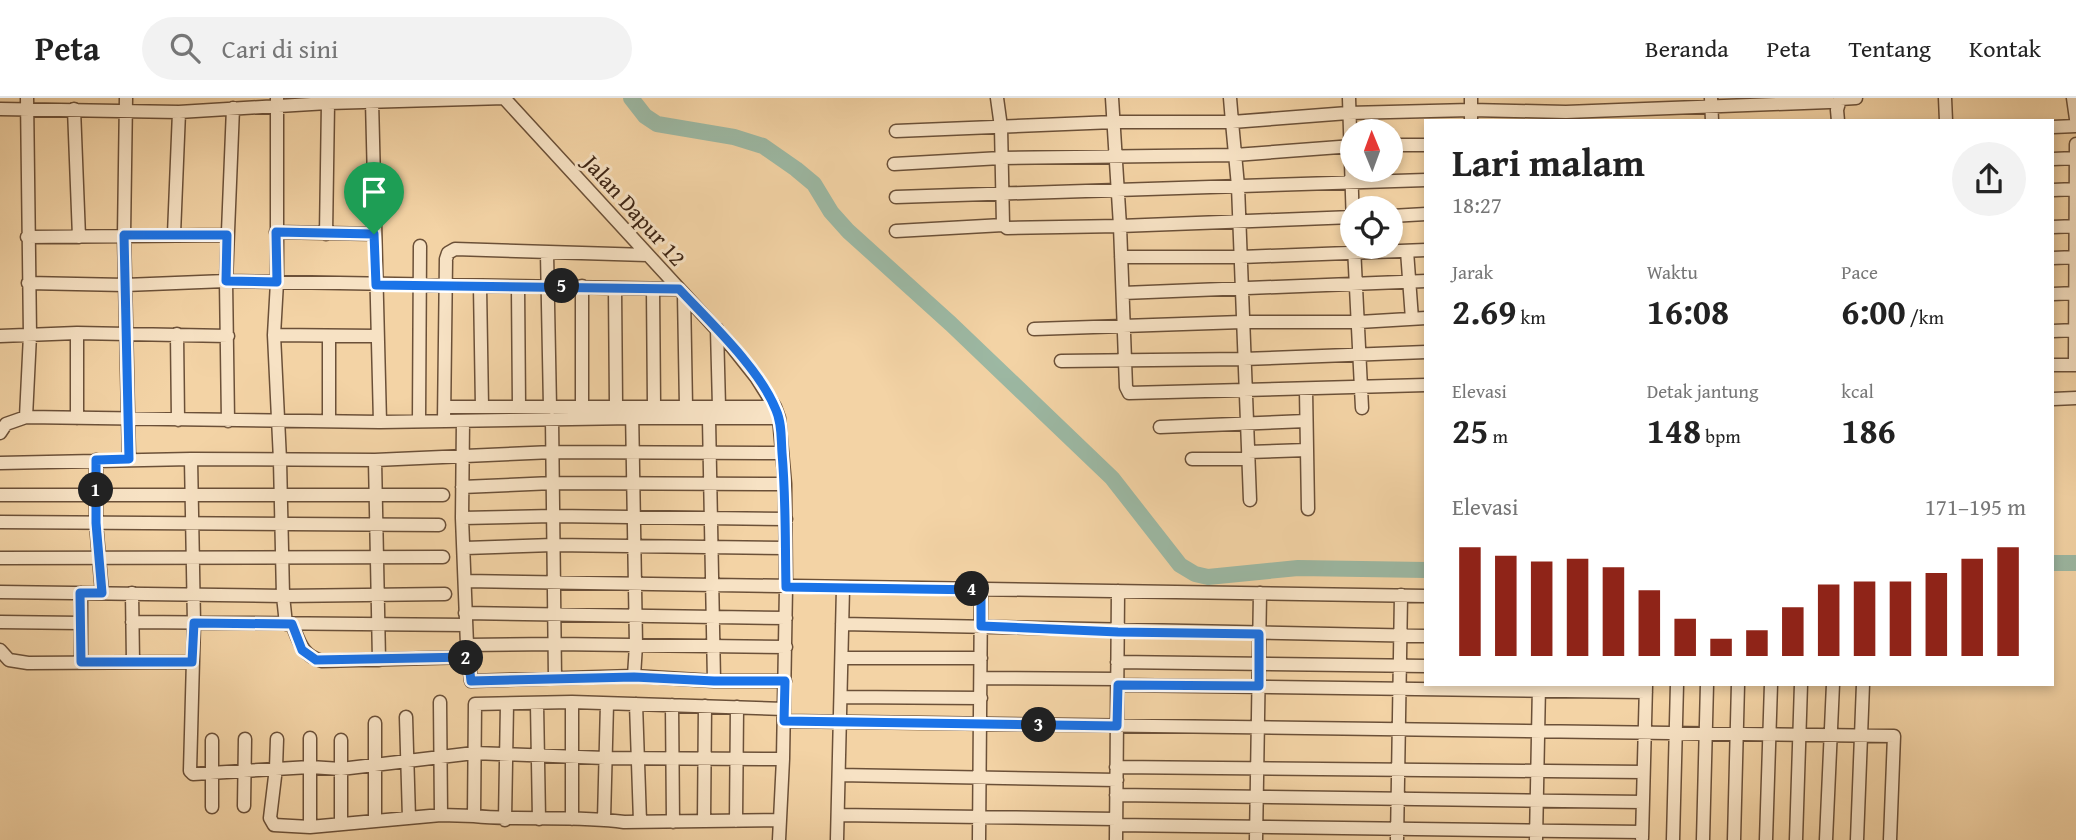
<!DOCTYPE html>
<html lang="id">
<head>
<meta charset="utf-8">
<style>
  body { margin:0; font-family:"Gentium Book Plus",serif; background:#f2f2f2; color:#222; height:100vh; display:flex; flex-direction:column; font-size:26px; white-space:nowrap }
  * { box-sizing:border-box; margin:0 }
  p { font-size:23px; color:#767676 }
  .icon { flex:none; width:38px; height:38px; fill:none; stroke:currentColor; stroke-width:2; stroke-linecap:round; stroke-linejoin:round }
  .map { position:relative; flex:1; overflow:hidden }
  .panel { position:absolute; left:1424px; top:21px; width:630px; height:567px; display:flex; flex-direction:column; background:#fff; border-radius:0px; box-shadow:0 4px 10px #0003 }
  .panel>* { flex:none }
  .needle { width:46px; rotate:359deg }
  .tools { position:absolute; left:1340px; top:21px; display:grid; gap:14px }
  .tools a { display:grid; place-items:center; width:63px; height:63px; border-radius:50%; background:#fff; box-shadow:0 4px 10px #0003; font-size:35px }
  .pin { position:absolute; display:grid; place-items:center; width:60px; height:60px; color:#fff; margin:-72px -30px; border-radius:50% 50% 50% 0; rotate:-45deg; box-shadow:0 0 7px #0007 }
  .pin .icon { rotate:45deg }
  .km { position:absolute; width:35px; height:35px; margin:-18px; border-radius:50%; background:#222; color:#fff; font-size:19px; line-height:35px; text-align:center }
  .round { display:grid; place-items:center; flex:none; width:74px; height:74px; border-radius:37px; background:#f2f2f2 }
  .summary { display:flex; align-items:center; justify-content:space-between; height:119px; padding:0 28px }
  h1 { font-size:38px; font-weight:700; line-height:52px }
  .metrics { display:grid; grid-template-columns:repeat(3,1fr); gap:10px; height:119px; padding:7px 28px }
  .metrics div { display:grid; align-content:center }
  .metrics b { font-size:35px; font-weight:700 }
  .metrics small { font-size:19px; font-weight:400 }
  .metrics p { font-size:19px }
  .chart { height:196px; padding:14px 28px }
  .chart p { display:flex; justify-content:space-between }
  .chart svg { width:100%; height:126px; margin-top:7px; stroke:#8f2418; stroke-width:6 }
  header { display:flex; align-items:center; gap:42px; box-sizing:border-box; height:98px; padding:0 35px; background:#fff; border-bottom:2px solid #e0e0e0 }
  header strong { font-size:33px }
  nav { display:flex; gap:38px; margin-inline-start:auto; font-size:24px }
  .search { width:490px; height:63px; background:#f2f2f2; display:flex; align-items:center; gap:18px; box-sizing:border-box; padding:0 24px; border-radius:38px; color:#767676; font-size:26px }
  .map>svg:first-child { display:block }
</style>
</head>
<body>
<header>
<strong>Peta</strong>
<div class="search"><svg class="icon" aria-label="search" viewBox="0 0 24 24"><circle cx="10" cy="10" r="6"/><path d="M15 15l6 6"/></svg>Cari di sini</div>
<nav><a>Beranda</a><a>Peta</a><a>Tentang</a><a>Kontak</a></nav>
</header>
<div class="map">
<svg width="2076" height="742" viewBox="0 0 2076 742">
  <rect width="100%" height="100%" fill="#f3d3a5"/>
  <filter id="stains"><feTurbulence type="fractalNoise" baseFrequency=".00286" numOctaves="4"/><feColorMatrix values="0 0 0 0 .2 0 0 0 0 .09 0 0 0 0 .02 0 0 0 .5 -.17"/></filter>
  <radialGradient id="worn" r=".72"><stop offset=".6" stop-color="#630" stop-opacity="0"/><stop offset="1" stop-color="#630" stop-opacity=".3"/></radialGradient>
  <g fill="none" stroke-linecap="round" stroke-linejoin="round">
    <path stroke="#9cb8a3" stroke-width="16" d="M631 0 645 18 657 26 734 39 763 48 796 71 814 86 831 114 848 133 951 226 1112 380 1180 467 1195 476 1208 479 1298 470 1426 472
      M2053 465H2076"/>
    <g stroke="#6b5038" stroke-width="15">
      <path id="minor" d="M126 0 124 137 129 361
        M277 0V184L274 237 280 362 283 498 286 526
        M504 0 729 245 756 279 775 309 779 320 785 386 786 489 783 661 779 742
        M997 0 1001 29 1003 127
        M1112 0 1120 128 1126 289 1129 295 1426 287
        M1230 0 1232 24 1348 15 1471 12 1566 14 1829 4
        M1349 0 1353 128
        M1711 0 1712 23
        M1945 0 1946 23
        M2073 0 2076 21
        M372 3 380 324
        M0 11 179 14 328 5 505 0
        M74 11 79 139
        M1471 23V0
        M1838 23 1837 12 1840 1 1856 0
        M2053 29 2076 28
        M896 33 1114 24H1232L1238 88 1250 402
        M1391 47H1426
        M2053 61 2076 60
        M894 66 1001 60 1235 57 1353 48
        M2053 92 2076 91
        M896 99 1426 82
        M1391 118 1426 116
        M2053 129 2076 128
        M896 133 1003 127 1007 130 1120 128 1353 119
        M276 134 375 136
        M174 136 179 14
        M326 136 328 5
        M27 139 227 137
        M1354 149 1362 310
        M1407 153 1412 221
        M547 155 550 309
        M1121 159H1241L1426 152
        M2053 160 2076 159
        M28 185 125 187 226 183 679 191
        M480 188 482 309
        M582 188V309
        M518 189 519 309
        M615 190 616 307
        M653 191 654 307
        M1123 195 1426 183
        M684 196 686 309
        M2053 196 2076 195
        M717 231 719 309
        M1034 231 1242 224H1359L1426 220
        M2053 233 2076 232
        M77 235V320
        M177 236 178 322
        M274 237 377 238
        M0 238 77 235 228 238
        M329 238V323
        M1061 263 1243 261 1426 254
        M2053 267H2076
        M2075 267 2076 46
        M1306 292 1308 411
        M2053 301 2076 300
        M445 309H775
        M632 311 636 547 634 578
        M26 319 30 237 27 0
        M552 321 555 580
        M709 321 714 583
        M228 323 226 183 233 10
        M419 323 420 148
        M444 323 446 161 448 155 455 151 647 157
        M463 323 462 420 467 547 471 583 634 578 714 583H785
        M1160 329 1306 323
        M0 335 6 326 26 319 380 324 633 320H779
        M1248 354 1307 352
        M191 361 194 525 190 673 193 676 310 669 341 671 474 655 605 660 783 661
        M1192 361H1248
        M96 362V425L102 495
        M375 362 379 562
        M0 365 191 361 375 362 553 354 782 355
        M462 389 553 385 785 386
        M0 397H443
        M462 420 553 418 786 421
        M0 424 439 427
        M465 450 553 447 785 450
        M0 460 443 459
        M466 483 1426 498
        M0 494 283 498 445 496
        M81 495V564
        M132 495 133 564
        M465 515 786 520
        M0 524 81 525
        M132 524 466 527
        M292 526C299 543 302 558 322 563L468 559
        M842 526 1426 538
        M467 547 555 546 786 549
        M0 552 9 562 28 565 192 564
        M842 560H981
        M1117 564 1426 568
        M981 580 1117 581
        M1118 587 1646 594
        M841 599 981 600
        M440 604 441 717
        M572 604V721
        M537 606 539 721
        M636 606 640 723
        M672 607 673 724
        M406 619 409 720
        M784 623 1894 638 1890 742
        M277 641 276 670 270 720 274 727 310 729 441 717 474 718
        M212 642V709
        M1116 669 1643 674
        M839 677 1117 682
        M1116 697 1643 704
        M244 708 245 641
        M838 717 1116 721
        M604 721 607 606
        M375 722V625
        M505 722 507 606
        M779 722 624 724C574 717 524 723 474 718L475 606 572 604 784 611
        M704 723 705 608
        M736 723 737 609
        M341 725V642
        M1116 727 1642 734
        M310 729V640
        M1642 740 1646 587
        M837 742 843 490
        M979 742 981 492
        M1116 742 1118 493
        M1256 742 1260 495
        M1397 742 1401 497
        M1536 742 1539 587
        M1673 742 1677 586
        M1703 742 1707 586
        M1734 742 1738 586
        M1766 742 1771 586
        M1796 742 1801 586
        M1826 742 1833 586
        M1857 742 1863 586"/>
    </g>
    <use href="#minor" stroke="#f7e2c4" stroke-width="12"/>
  </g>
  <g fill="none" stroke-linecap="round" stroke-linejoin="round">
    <g stroke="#fff" stroke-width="14">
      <path id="route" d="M276 134 374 136 376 187 679 191C710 224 760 271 776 312 782 325 781 341 782 355 786 400 785 444 786 489L981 492V528L1118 534 1259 536V588L1118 587 1117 628 784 623 785 583H714L634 579 471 583 468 559 316 562 302 552 292 526 194 525 192 564H81L80 495H102L96 425V362L129 361 124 137H227L226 183 277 184Z"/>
    </g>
    <use href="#route" stroke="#1a73e8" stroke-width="9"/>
  </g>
  <g text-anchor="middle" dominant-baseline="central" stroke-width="6" stroke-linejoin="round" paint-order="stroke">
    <g font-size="23" fill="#3e2514" stroke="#f7e2c4">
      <text transform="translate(635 112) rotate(48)">Jalan Dapur 12</text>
    </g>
  </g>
  <rect width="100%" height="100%" filter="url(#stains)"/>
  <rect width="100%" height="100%" fill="url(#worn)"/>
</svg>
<div class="tools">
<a><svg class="needle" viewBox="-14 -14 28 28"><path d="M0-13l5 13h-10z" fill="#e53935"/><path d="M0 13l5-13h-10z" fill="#767676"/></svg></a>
<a><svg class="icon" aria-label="locate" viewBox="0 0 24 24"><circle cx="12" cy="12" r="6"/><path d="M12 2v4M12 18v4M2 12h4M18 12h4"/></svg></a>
</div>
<div class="pin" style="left:374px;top:136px;background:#1e9e55"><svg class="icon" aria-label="arrive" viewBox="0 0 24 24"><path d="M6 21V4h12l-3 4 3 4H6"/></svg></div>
<b class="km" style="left:96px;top:392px">1</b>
<b class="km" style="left:466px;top:560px">2</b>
<b class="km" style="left:1039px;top:627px">3</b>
<b class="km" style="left:972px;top:491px">4</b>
<b class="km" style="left:562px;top:188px">5</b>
<section class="panel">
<div class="summary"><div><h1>Lari malam</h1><p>18:27</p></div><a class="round"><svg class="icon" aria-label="share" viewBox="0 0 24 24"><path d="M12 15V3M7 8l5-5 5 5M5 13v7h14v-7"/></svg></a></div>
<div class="metrics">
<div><p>Jarak</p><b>2.69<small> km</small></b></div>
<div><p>Waktu</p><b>16:08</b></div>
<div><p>Pace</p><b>6:00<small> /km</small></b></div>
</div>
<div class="metrics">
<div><p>Elevasi</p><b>25<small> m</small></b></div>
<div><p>Detak jantung</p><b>148<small> bpm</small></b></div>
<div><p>kcal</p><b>186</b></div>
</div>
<div class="chart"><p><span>Elevasi</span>171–195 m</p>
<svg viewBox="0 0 160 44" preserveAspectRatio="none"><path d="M5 44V6M15 44V9M25 44V11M35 44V10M45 44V13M55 44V21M65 44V31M75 44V38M85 44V35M95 44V27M105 44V19M115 44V18M125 44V18M135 44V15M145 44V10M155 44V6"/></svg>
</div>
</section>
</div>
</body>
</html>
